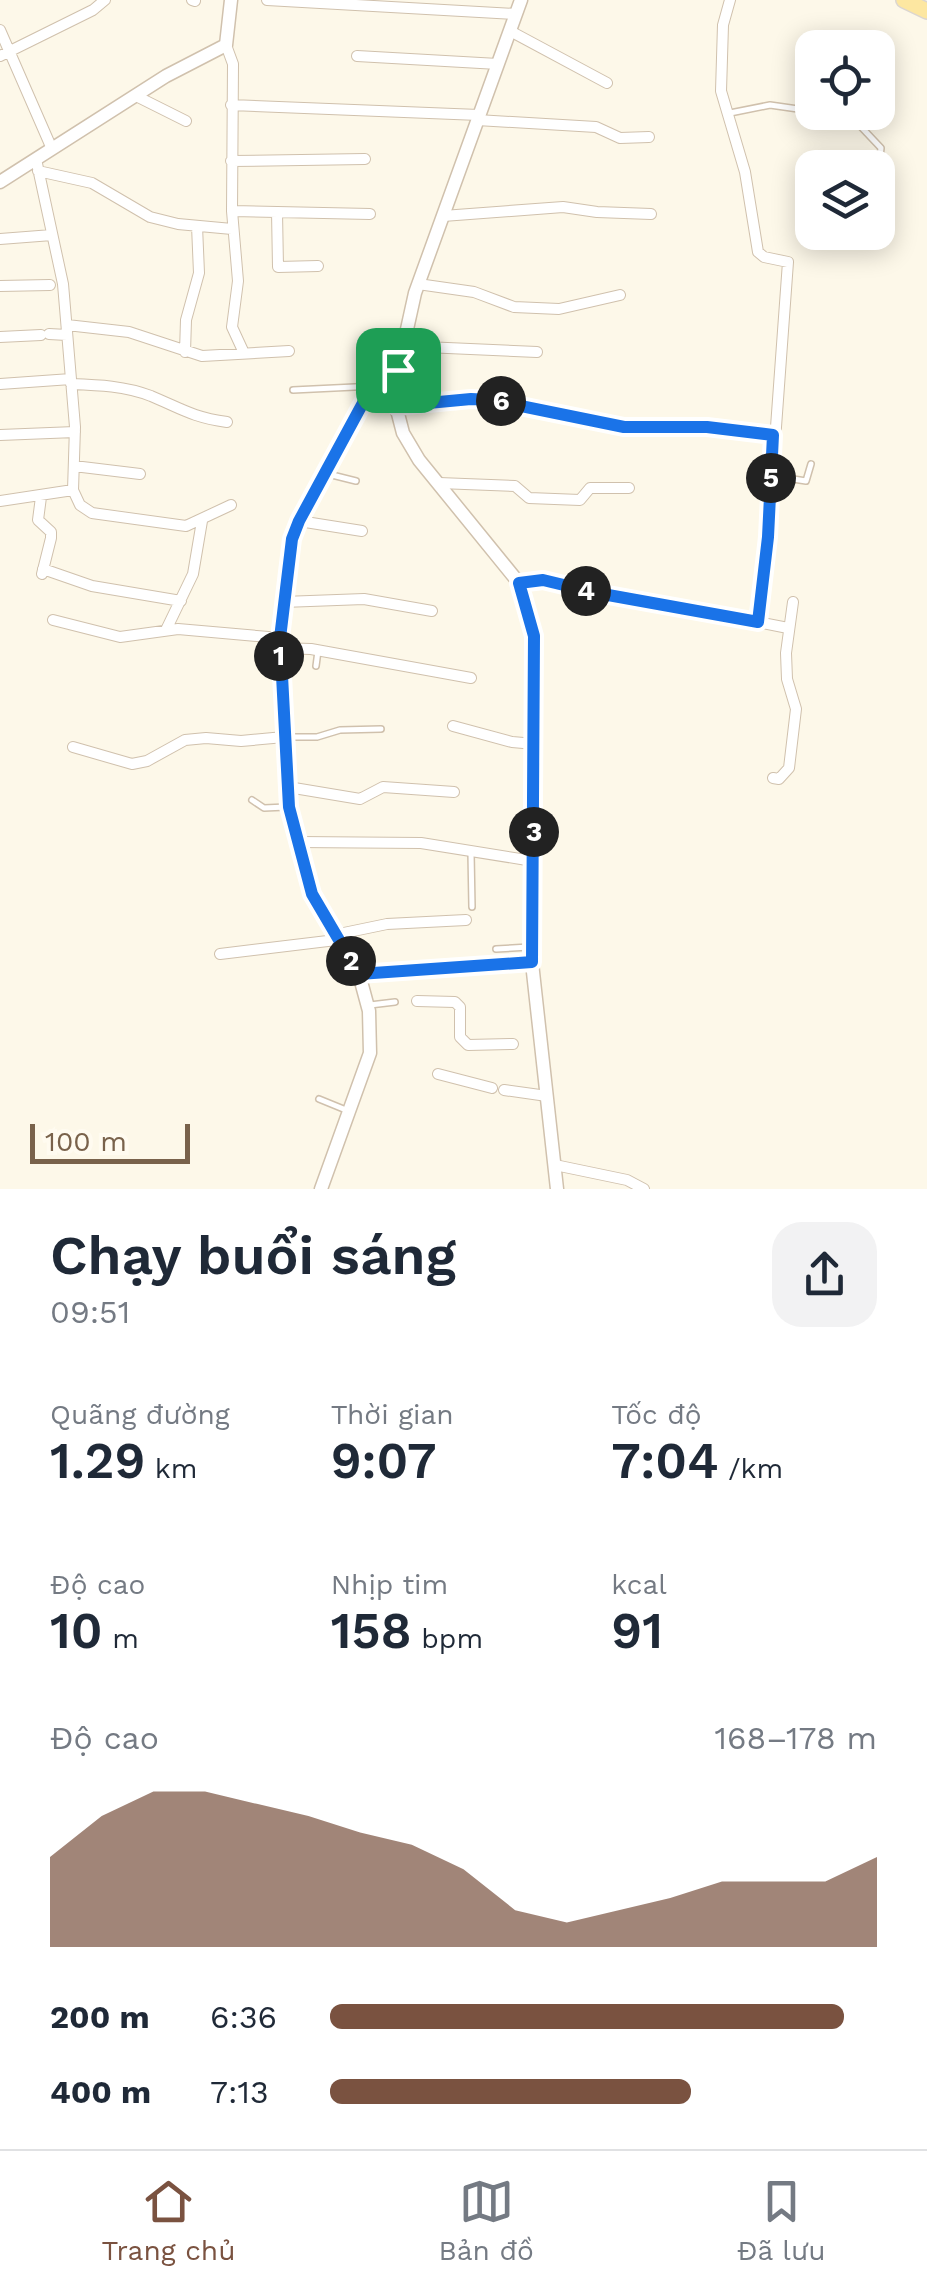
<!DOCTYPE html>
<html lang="vi">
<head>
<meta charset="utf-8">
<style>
  body { margin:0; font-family:"Work Sans",sans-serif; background:#f2f2f3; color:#1f2937; height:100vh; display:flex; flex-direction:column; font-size:38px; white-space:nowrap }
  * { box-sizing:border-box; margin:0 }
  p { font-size:32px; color:#747a83 }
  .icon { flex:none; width:55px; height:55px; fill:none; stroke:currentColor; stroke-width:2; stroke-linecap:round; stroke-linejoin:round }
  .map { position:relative; height:1189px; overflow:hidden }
  .sheet { display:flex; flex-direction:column; background:#fff; flex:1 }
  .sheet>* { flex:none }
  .tools { position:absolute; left:795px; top:30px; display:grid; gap:20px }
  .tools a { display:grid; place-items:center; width:100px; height:100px; border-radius:20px; background:#fff; box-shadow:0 5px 25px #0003; font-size:50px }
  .scale { position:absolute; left:30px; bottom:25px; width:160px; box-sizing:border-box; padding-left:10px; border:5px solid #79624b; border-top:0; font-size:28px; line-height:35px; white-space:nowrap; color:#79624b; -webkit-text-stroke:8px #fffbf0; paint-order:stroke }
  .pin { position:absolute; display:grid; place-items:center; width:85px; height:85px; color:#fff; margin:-42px; border-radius:20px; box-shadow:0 5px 15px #0006 }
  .km { position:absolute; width:50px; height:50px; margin:-25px; border-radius:50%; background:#222; color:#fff; font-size:28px; line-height:50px; text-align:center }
  .round { display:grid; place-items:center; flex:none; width:105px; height:105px; border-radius:30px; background:#f2f2f3 }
  .overview { display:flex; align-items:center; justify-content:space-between; height:170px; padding:0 50px }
  h1 { font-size:55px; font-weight:600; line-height:75px }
  .metrics { display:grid; grid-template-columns:repeat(3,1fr); gap:15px; height:170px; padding:10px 50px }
  .metrics div { display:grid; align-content:center }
  .metrics b { font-size:50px; font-weight:600 }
  .metrics small { font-size:28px; font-weight:400 }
  .metrics p { font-size:28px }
  .chart { height:280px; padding:20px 50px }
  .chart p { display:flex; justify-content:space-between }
  .chart svg { width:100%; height:180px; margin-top:10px; fill:#7a5240; opacity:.7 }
  ul { padding:0 50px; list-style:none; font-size:32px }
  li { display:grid; grid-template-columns:160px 120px 1fr; align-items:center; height:75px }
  li i { height:25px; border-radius:12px; background:#7a5240 }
  .dock { display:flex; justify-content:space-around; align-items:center; height:140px; border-top:2px solid #e0e1e3; background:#fff; font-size:28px; color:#747a83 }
  .dock a { display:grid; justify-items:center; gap:5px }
  .dock .current { color:#7a5240 }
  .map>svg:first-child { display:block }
</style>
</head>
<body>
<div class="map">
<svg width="927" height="1189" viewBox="0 0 927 1189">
  <rect width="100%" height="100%" fill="#fdf8e9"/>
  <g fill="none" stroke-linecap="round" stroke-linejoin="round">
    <g stroke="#d0c1ad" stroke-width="8">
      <path id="service" d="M847 112 881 148 880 157 874 165
        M730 113 770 105 812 111
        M384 339 400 342
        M293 390 375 386
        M328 474 356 481
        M774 476 806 481 811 464
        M316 666 318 651
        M287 737H317L340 730 381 729
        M252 800 264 808 286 807
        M471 853 472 907
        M496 949 529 947
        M370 1005 395 1002
        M319 1099 346 1110"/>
    </g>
    <g stroke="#d0c1ad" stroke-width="12">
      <path id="minor" d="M192 0 195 1
        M267 0 516 14
        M730 0 723 25 721 91 745 172 758 252 764 257 788 262 768 537 758 622
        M0 30 52 149
        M510 31 607 83
        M226 45 233 64 232 211 238 281 232 327 244 353
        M0 56 93 10 105 0
        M357 56 498 64
        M136 96 186 121
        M231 105 479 115
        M477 120 596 127 620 138 649 137
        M36 159 63 284 75 427 73 490 80 505 92 513 186 526 231 505
        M231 161 365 159
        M38 171 92 183 150 217 178 224 232 229
        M232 211 370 214
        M277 212 278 267 318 266
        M443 216 563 207 597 212 651 214
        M0 239 52 235
        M418 284 474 292 514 307 559 309 620 295
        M0 286 50 285
        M67 325 129 332 202 356 289 351
        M49 334 67 335
        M0 337 41 335
        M402 346 537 352
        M185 352 186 320 199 273 197 226
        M0 384 71 379
        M71 384C99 385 125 386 151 396 182 409 192 417 227 422
        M396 406 471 399 491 400 623 427H707L773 435
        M0 435 75 432
        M74 466 140 474
        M439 483 515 486 529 498 580 500 590 488H629
        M41 497 38 520 51 532V538L42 574
        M0 501 73 490
        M299 521 362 531
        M43 569 92 586 181 601
        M519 583 543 580 788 628
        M283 602 364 599 432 611
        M53 620 120 637 178 629 280 638
        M166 630 193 574 202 521
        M279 648 311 649 471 678
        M453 726 512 742 535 744
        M73 747 132 764 147 761 185 740 206 738 241 741 284 737
        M773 778 779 779 789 768 796 709 787 679 786 653 793 602
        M288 787 360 799 383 787 454 792
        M298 842 421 843 533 861
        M334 935 387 924 466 920
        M220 954 336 940
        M359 974 532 963
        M417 1001 455 1002 460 1007V1037L468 1045 513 1044
        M438 1074 492 1088
        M504 1090 547 1096
        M555 1165 627 1180 644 1189"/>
    </g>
    <g stroke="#d0c1ad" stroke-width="15">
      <path id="tertiary" d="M0 182 166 76 226 45 231 0
        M398 370 396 406 403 433 419 460 519 583 534 636 532 963 557 1189
        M321 1189 370 1053 369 1011 359 974 312 894 289 807 280 671 283 602 292 539 299 521 364 401 398 370 415 293 521 0"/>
    </g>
    <g stroke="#dcd6d0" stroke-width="18">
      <path id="primary" d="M904 0 927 11"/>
    </g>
    <use href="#service" stroke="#fff" stroke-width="5"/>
    <use href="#minor" stroke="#fff" stroke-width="10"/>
    <use href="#tertiary" stroke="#fff" stroke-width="12"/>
    <use href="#primary" stroke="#fde7a1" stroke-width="15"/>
  </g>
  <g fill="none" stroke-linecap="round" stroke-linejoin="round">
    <g stroke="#fff" stroke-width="20">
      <path id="route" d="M398 370 396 406 471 399 491 400 624 427H707L773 435 768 537 758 622 597 593 543 580 519 583 534 636 532 962 359 974 312 894 289 807 280 638 292 539 299 521 364 401Z"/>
    </g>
    <use href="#route" stroke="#1a73e8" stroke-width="12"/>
  </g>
</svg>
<div class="tools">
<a><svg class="icon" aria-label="locate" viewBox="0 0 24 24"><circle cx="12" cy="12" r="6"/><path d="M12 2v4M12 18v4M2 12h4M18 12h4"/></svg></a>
<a><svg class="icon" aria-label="layers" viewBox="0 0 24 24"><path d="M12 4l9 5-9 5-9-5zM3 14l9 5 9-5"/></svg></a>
</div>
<div class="scale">100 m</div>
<div class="pin" style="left:398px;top:370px;background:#1e9e55"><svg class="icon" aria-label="arrive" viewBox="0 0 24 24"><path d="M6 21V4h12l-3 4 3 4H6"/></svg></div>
<b class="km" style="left:279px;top:656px">1</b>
<b class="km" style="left:351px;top:961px">2</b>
<b class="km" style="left:534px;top:832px">3</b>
<b class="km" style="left:586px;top:591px">4</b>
<b class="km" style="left:771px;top:478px">5</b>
<b class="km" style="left:501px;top:401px">6</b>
</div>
<section class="sheet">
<div class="overview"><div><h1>Chạy buổi sáng</h1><p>09:51</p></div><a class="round"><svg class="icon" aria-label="share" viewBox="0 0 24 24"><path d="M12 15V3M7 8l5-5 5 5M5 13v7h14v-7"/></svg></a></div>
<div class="metrics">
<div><p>Quãng đường</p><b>1.29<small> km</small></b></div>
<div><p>Thời gian</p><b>9:07</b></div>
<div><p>Tốc độ</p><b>7:04<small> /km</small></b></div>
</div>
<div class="metrics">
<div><p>Độ cao</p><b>10<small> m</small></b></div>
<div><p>Nhịp tim</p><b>158<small> bpm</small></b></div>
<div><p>kcal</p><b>91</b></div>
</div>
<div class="chart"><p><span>Độ cao</span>168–178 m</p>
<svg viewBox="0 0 160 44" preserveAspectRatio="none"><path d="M0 44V22L10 12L20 6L30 6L40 9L50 12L60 16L70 19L80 25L90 35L100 38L110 35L120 32L130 28L140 28L150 28L160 22V44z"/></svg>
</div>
<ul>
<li><b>200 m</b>6:36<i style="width:94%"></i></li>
<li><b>400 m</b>7:13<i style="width:66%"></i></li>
</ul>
</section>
<nav class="dock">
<a class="current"><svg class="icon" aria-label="home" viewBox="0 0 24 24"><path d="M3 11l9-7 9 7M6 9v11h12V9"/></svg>Trang chủ</a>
<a><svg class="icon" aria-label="map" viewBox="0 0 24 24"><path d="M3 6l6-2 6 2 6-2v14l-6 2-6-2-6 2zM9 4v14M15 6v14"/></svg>Bản đồ</a>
<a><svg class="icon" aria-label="saved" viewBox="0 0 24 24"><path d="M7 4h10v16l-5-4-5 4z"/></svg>Đã lưu</a>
</nav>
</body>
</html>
